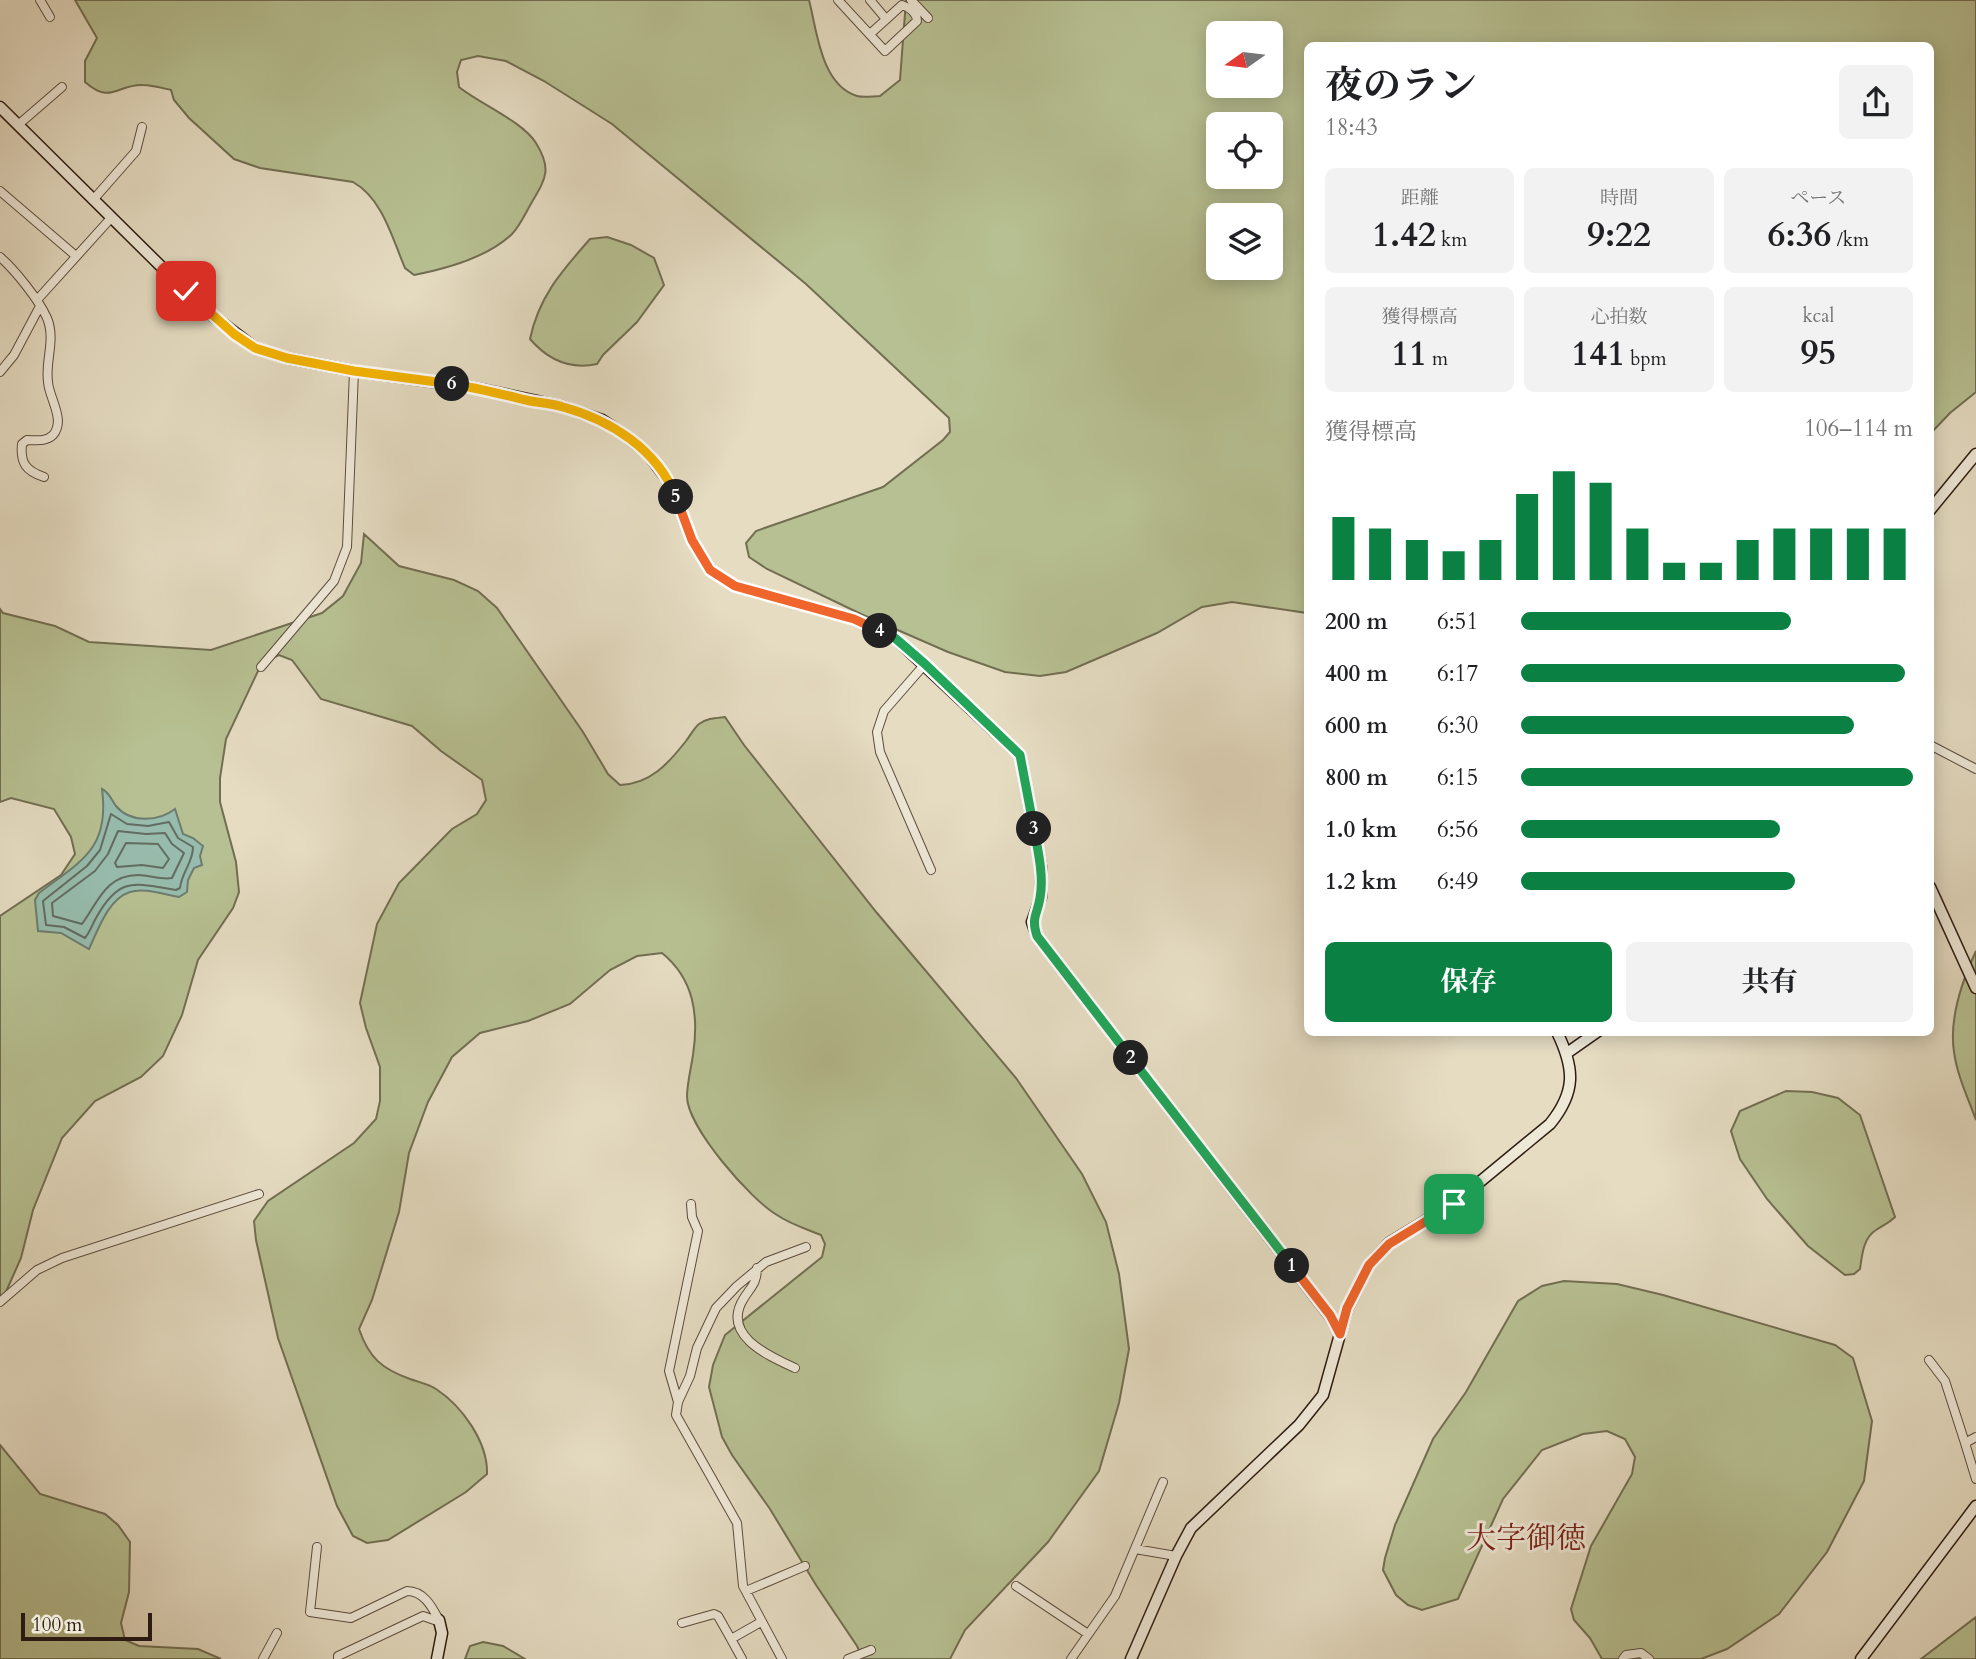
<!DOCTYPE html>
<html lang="ja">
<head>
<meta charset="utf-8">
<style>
  body { margin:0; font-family:Cardo,"Noto Serif JP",serif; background:#f2f2f2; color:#202124; height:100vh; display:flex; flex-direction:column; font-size:26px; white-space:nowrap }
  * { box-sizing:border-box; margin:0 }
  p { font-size:23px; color:#757577 }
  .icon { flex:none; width:38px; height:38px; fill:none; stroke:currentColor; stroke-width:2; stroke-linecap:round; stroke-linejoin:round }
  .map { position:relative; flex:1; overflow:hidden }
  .side { position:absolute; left:1304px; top:42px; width:630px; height:994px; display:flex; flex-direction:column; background:#fff; border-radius:10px; box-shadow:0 4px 18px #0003 }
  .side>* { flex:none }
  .needle { width:46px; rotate:256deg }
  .controls { position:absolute; left:1206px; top:21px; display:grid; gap:14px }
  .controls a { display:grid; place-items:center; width:77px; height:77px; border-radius:10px; background:#fff; box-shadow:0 4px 18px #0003; font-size:35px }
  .scale { position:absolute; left:21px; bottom:18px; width:131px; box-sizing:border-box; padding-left:7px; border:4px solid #2e1c12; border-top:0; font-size:19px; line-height:24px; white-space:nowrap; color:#2e1c12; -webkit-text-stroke:5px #eee8d7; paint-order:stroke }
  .pin { position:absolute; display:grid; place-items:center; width:60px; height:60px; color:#fff; margin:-30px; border-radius:14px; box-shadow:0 4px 10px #0006 }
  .km { position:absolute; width:35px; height:35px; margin:-18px; border-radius:50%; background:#222; color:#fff; font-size:19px; line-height:35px; text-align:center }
  .round { display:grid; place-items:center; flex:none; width:74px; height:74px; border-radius:10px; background:#f2f2f2 }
  .overview { display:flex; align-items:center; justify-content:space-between; height:119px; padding:0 21px }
  h1 { font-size:38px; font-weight:700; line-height:52px }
  .figures { display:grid; grid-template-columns:repeat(3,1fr); gap:10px; height:119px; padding:7px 21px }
  .figures div { display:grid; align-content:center; border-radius:10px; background:#f2f2f2; text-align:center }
  .figures b { font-size:35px; font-weight:700 }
  .figures small { font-size:19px; font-weight:400 }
  .figures p { font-size:19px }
  .chart { height:196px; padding:14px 21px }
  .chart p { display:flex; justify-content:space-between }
  .chart svg { width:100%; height:126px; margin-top:7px; stroke:#0b8043; stroke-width:6 }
  .action { display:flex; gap:14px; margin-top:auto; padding:14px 21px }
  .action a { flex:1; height:80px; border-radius:10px; background:#0b8043; color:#fff; font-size:28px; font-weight:700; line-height:80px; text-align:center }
  .action a+a { background:#f2f2f2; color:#202124 }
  ul { padding:0 21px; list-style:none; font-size:23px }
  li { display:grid; grid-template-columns:112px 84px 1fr; align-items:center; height:52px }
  li i { height:18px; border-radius:9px; background:#0b8043 }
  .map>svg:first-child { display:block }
</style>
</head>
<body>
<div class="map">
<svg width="1976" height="1659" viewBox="0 0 1976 1659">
  <rect width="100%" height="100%" fill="#e5dcc2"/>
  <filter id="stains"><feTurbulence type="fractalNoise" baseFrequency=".00286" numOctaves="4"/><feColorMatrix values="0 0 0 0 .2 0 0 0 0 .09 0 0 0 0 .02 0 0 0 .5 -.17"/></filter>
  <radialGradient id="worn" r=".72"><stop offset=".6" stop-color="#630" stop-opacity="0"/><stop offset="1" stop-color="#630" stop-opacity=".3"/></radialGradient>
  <path fill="#b7c092" stroke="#726e52" stroke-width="2" fill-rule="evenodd" d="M75 0H809C817 31 821 85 857 96 864 98 873 96 880 96L900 80 906 0H1976V392L1950 413 1930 434V46H1307V613L1232 602 1202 607 1157 633 1066 672 1040 676 1005 672 948 652 861 614 767 569 749 557 746 543 756 531 883 487 943 440 950 432 949 418 806 284 612 124 544 81 506 61 478 56 461 60 457 72 459 87C480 104 522 121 536 143 552 169 546 178 532 202 526 212 520 226 512 234 488 257 445 269 414 275L405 268C392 238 383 199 353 182L260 168 234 159 189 118 174 100 171 90C162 88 152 85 143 85 117 84 111 105 85 82V61L97 38ZM1218 33H1270V86H1218ZM1218 124H1270V177H1218ZM1218 215H1270V268H1218Z
    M607 237 631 245 654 258 664 285 637 322 603 355 597 364C569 370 548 360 530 339 539 296 562 271 590 239Z
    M364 534 399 566 454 580 478 591 497 608 583 732 608 774 620 785C650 784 668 764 686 741 690 736 694 728 699 724 707 718 716 718 725 717L744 745 877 913 1016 1078 1082 1174 1106 1222 1119 1274 1129 1349 1119 1403 1099 1471 1048 1542 965 1630 950 1659H863L857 1646 816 1585 770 1509 732 1455 722 1437 709 1387 713 1365 725 1335 822 1257 825 1244 821 1235C806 1229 790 1224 777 1215 751 1200 688 1128 687 1097 687 1084 691 1068 693 1055 699 1015 694 979 662 953L637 956 610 970 570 1004 528 1021 480 1033 452 1057 428 1102 409 1153 399 1212 372 1300 359 1329C369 1358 382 1369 410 1379 418 1382 429 1384 436 1389 462 1406 488 1442 487 1474L466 1492 388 1540 367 1543 353 1536 337 1506 278 1338 256 1240 254 1221 268 1201 354 1143 376 1119 380 1101V1067L366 1028 360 1003 377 924 399 883 452 829 477 814 486 800 482 780 441 751 412 726 321 699 292 660 279 655 264 662 258 671 226 739 220 778V802L236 862 239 892 233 908 198 960 182 1015 163 1056 141 1077 95 1101 62 1138 33 1210 21 1258 0 1305V916L61 875 75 854 71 837 54 809 11 798 0 802V609L3 613 55 626 89 642 211 650 322 613 343 596 361 563Z
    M1976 951V1120C1968 1098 1957 1075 1954 1052 1949 1019 1962 981 1976 951Z
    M1786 1091 1812 1092 1838 1098 1860 1115 1895 1217C1888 1224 1883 1225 1876 1230 1863 1238 1862 1256 1860 1269L1854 1274 1845 1275 1808 1246 1767 1199 1740 1159 1731 1131 1740 1111Z
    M1564 1281 1617 1284 1663 1295 1835 1345 1853 1358 1872 1421 1864 1481 1827 1552 1779 1614 1727 1649 1701 1659H1602L1590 1638 1574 1620 1571 1609 1591 1546 1632 1474 1635 1457 1625 1439 1607 1431 1583 1434 1542 1450 1503 1499 1458 1599 1422 1610 1408 1605 1396 1595 1383 1570 1385 1558 1395 1525 1433 1439 1466 1392 1518 1301 1542 1286Z
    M0 1445 40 1494 105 1514 118 1525 130 1542 129 1592 121 1623 125 1640 139 1646 198 1649 221 1659H0Z
    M1976 1617V1659H1921Z
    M483 1642 503 1646 525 1659H465L470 1646Z"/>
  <path fill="#97bcad" stroke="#6d7c6f" stroke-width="2" d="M102 789C110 793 111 800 116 806 130 823 158 822 175 809L183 834 193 838 203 846 200 856 202 865 194 868 188 880 187 892 179 897C165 895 144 887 130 892 108 899 98 930 89 949L61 933 38 931 35 900 39 893C81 861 110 849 102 789Z"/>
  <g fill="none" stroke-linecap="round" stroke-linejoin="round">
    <path stroke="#626c60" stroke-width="2" d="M111 814 127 824 148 826 169 822 178 838 193 847C193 863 182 871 180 888L176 890C134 883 119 876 96 918 92 925 90 932 85 938L64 927 46 925 43 901 87 866 100 850Z
      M118 831 146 834 165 833 172 844 184 853 172 878C161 880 149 875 138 875 106 875 98 902 82 924L53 916 52 903 95 871 108 854Z
      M126 843 158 844 169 859 163 868 142 865 117 867 115 863Z"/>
    <g stroke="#5c4c3e" stroke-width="10">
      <path id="street" d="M40 0 50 17
        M838 0 885 51 917 21C917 13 909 7 902 5L870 34
        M870 0 886 19
        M911 0 928 18
        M18 125 62 87
        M0 191 76 256
        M93 200 136 151 142 127
        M0 257C15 270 39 300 47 318 56 340 45 360 48 382 49 398 66 420 53 435 46 442 36 440 27 440L22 444C20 463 26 471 44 477
        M37 300 111 218
        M0 372 14 355 40 306
        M925 664 884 711 877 732 880 752 931 870
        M261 667 334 581 347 547 354 371
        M1930 745 1976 769
        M757 1268C757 1283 751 1287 744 1298 720 1335 769 1356 795 1368
        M0 1302 37 1270 62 1258 259 1194
        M1929 1360 1945 1381 1965 1443
        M678 1402 669 1371 698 1231 692 1217 691 1204
        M1976 1437 1965 1443 1976 1479
        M317 1547 310 1612 351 1618 407 1591C424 1591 432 1607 439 1620
        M1135 1549 1176 1556
        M1016 1586 1088 1634
        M746 1591 805 1566
        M682 1623 714 1614 718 1616 731 1639 761 1622
        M731 1639 742 1659
        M263 1659 277 1633
        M338 1659V1656L423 1616 440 1622
        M782 1659 743 1586 737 1523 676 1415 678 1402 690 1376 697 1348 716 1308 737 1286 766 1262 806 1247
        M848 1659 871 1650
        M1071 1659 1115 1596 1163 1482
        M1623 1659 1626 1655 1641 1653 1649 1659"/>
    </g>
    <g stroke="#2e1c12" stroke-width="13">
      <path id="secondary" d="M0 107 205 310 255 348 287 358 354 371 476 388 561 406 602 420 626 436 648 454 670 483 692 540 710 570 735 586 854 619 895 638 1020 755 1041 867V897L1032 922 1037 936 1330 1316 1340 1334
        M1930 510 1976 454
        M1930 887 1976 988
        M1567 1053 1597 1032
        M437 1659 442 1633 439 1620
        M1131 1659 1176 1556 1191 1528 1299 1425 1323 1395 1347 1309 1369 1265 1389 1243 1453 1204 1550 1124C1576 1092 1575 1069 1557 1032
        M1861 1659 1976 1506"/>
    </g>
    <use href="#street" stroke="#eee8d7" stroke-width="8"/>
    <use href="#secondary" stroke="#eee8d7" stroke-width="10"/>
  </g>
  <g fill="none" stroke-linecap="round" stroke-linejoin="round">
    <g stroke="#fff" stroke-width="14">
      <path id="split-1" d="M1292 1266 1330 1315 1340 1334 1347 1308 1369 1265 1389 1244 1454 1204"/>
    </g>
    <g stroke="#fff" stroke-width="14">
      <path id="split-2" d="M1131 1058 1292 1266"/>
    </g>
    <g stroke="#fff" stroke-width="14">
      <path id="split-3" d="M1034 829C1038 851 1044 876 1040 898 1037 916 1031 917 1037 936L1131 1058"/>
    </g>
    <g stroke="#fff" stroke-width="14">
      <path id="split-4" d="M880 631 895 638 925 664 1020 755 1034 829"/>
    </g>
    <g stroke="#fff" stroke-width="14">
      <path id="split-5" d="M676 497 692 540 710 570 735 586 854 619 880 631"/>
    </g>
    <g stroke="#fff" stroke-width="14">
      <path id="split-6" d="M452 384C477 388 501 394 526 400 538 403 551 403 563 407 610 420 657 449 676 497"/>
    </g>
    <g stroke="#fff" stroke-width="14">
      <path id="split-7" d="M186 291 234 334 255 348 287 358 354 371 452 384"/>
    </g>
    <use href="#split-1" stroke="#f0652b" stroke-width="9"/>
    <use href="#split-2" stroke="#22a559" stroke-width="9"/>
    <use href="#split-3" stroke="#22a559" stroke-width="9"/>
    <use href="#split-4" stroke="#22a559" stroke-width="9"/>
    <use href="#split-5" stroke="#f0652b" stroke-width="9"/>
    <use href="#split-6" stroke="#f5b400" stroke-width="9"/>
    <use href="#split-7" stroke="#f5b400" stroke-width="9"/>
  </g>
  <g text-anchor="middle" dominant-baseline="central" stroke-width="6" stroke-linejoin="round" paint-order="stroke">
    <g font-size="30" fill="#7a1f14" stroke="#eee8d7">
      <text x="1526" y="1538">大字御徳</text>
    </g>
  </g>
  <rect width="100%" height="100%" filter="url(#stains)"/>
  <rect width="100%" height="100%" fill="url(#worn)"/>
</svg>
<div class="controls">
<a><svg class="needle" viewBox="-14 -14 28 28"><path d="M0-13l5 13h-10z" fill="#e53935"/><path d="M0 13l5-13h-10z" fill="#757577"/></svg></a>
<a><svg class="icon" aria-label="locate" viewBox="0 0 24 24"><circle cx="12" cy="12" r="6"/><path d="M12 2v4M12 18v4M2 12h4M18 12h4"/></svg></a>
<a><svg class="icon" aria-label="layers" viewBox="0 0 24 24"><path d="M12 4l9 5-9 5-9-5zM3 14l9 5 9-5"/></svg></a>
</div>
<div class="scale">100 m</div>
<div class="pin" style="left:1454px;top:1204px;background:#1e9e55"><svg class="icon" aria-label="arrive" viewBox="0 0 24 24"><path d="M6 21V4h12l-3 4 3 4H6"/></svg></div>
<div class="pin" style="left:186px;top:291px;background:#d93025"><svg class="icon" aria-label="check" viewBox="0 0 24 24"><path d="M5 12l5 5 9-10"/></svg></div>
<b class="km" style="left:1292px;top:1266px">1</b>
<b class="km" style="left:1131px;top:1058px">2</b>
<b class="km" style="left:1034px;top:829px">3</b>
<b class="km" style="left:880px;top:631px">4</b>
<b class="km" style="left:676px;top:497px">5</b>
<b class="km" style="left:452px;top:384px">6</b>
<section class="side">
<div class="overview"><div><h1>夜のラン</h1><p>18:43</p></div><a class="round"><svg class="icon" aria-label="share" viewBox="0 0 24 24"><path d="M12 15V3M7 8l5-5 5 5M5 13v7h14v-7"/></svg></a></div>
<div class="figures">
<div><p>距離</p><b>1.42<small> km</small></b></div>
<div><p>時間</p><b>9:22</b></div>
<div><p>ペース</p><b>6:36<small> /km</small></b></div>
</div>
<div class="figures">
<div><p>獲得標高</p><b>11<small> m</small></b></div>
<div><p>心拍数</p><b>141<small> bpm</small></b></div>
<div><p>kcal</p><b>95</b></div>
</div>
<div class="chart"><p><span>獲得標高</span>106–114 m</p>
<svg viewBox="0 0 160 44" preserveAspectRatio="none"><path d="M5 44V22M15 44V26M25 44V30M35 44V34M45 44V30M55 44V14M65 44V6M75 44V10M85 44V26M95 44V38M105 44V38M115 44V30M125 44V26M135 44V26M145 44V26M155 44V26"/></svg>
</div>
<ul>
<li><b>200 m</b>6:51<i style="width:69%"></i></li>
<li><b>400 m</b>6:17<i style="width:98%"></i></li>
<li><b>600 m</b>6:30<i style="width:85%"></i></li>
<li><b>800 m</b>6:15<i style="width:100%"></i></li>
<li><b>1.0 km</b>6:56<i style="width:66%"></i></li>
<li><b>1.2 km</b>6:49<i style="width:70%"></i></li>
</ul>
<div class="action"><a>保存</a><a>共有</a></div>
</section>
</div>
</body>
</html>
